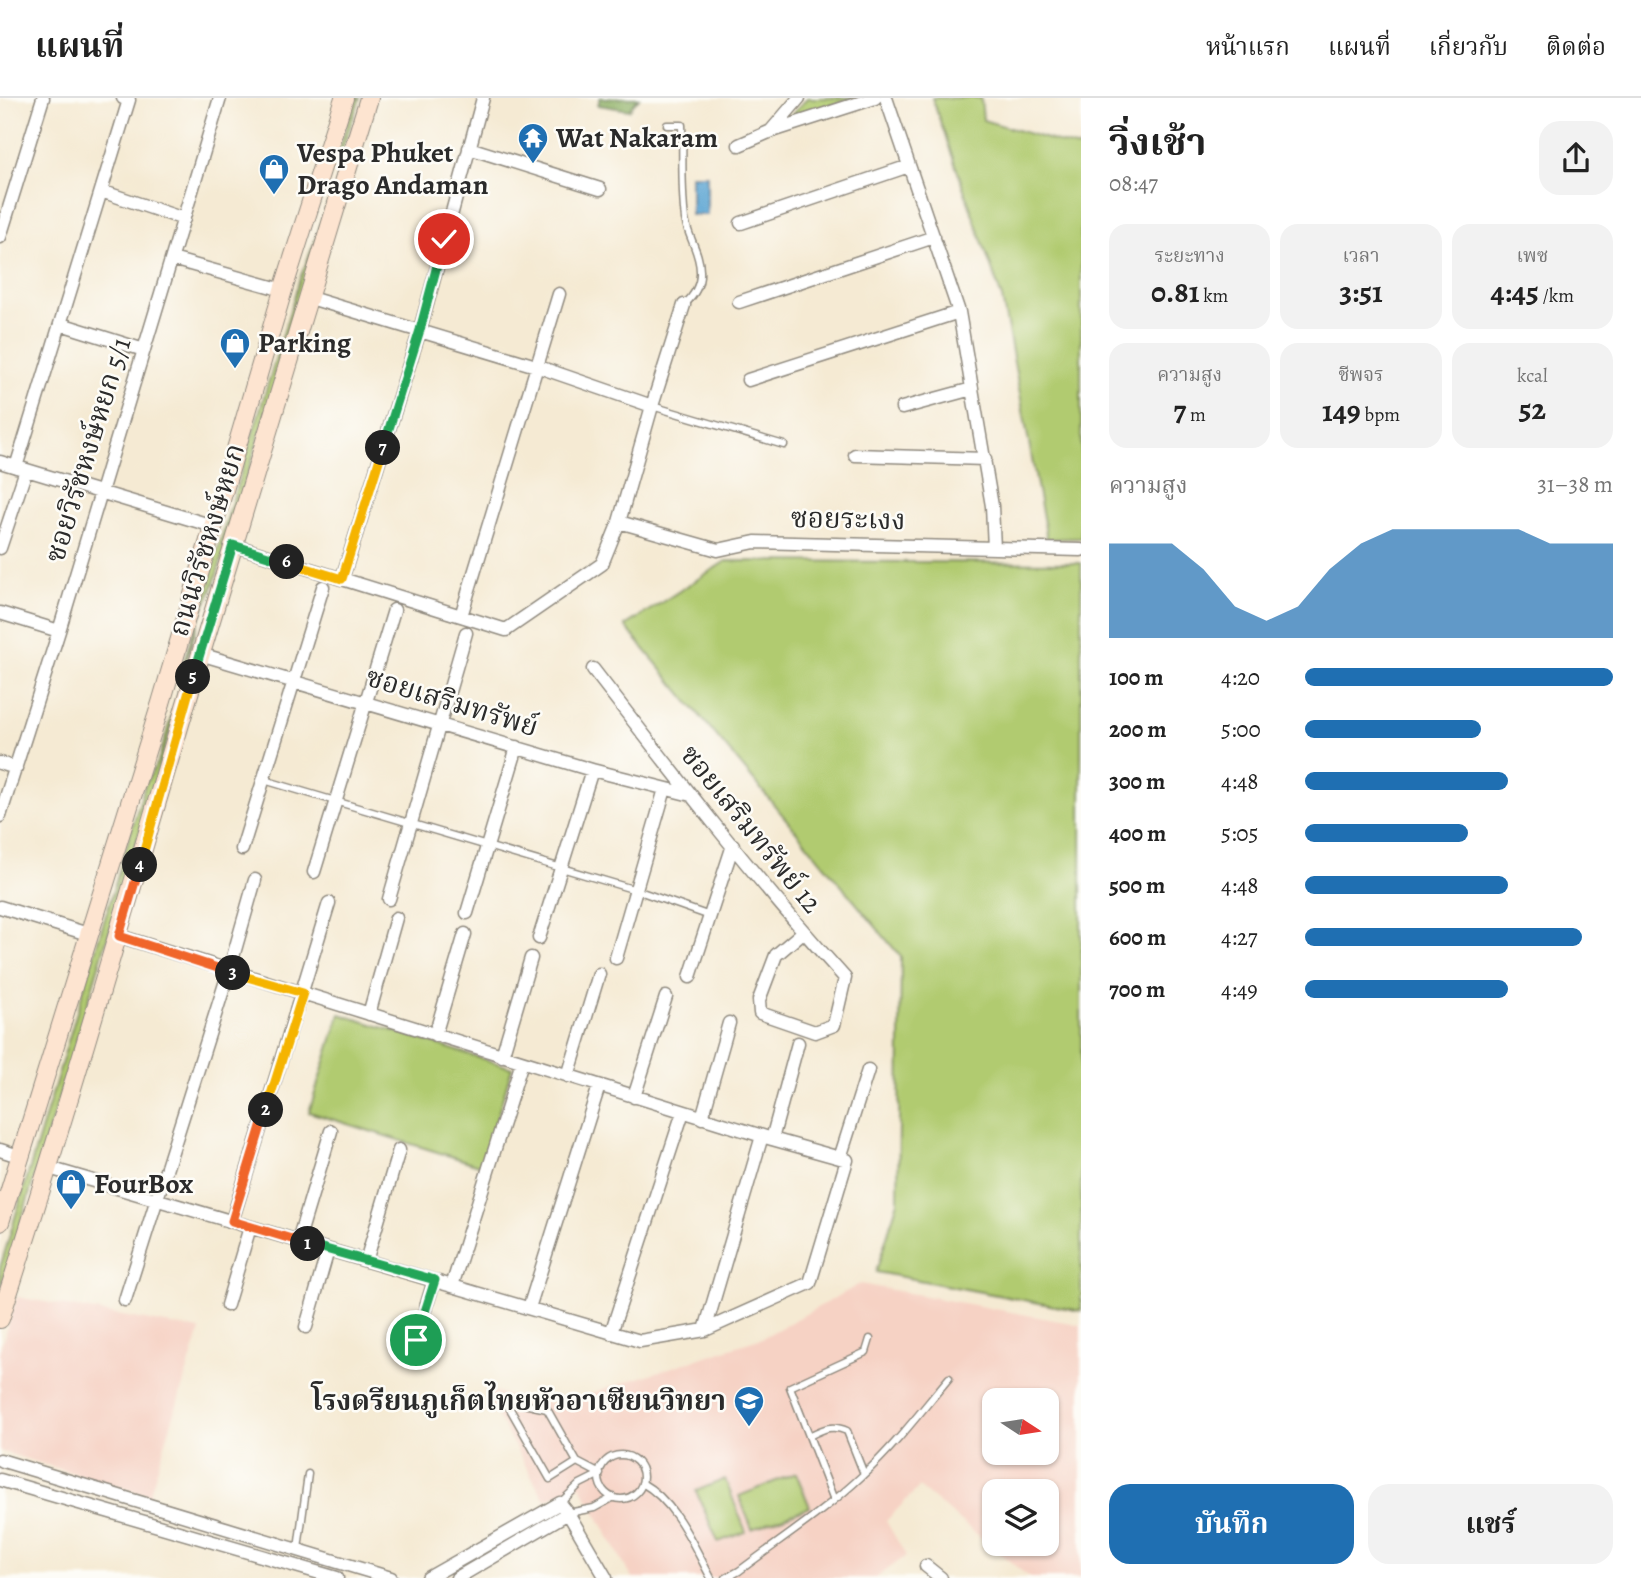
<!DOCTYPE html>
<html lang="th">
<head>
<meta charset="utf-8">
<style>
  body { margin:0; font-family:Alegreya,"Noto Serif Thai",serif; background:#f2f2f2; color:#222; height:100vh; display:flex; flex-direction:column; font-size:26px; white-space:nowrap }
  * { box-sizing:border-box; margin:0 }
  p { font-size:23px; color:#767676 }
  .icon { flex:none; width:38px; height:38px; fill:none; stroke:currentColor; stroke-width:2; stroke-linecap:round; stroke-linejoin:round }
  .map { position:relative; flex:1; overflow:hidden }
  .drawer { display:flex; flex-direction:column; background:#fff; width:560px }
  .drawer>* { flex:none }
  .needle { width:46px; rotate:102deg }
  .tools { position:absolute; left:982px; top:1290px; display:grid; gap:14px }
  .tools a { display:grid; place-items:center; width:77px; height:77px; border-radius:14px; background:#fff; box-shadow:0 2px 5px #0004; font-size:35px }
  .pin { position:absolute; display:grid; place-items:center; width:60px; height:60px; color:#fff; margin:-30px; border:4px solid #fff; border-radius:50%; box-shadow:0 2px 7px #0007 }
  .km { position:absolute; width:35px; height:35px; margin:-18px; border-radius:50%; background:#222; color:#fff; font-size:19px; line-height:35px; text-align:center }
  .round { display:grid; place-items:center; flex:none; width:74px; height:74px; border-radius:21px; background:#f2f2f2 }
  .headline { display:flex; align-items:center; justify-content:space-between; height:119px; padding:0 28px }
  h1 { font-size:38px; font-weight:700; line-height:52px }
  .figures { display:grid; grid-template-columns:repeat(3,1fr); gap:10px; height:119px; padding:7px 28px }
  .figures div { display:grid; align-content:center; border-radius:18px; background:#f2f2f2; text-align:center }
  .figures b { font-size:30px; font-weight:700 }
  .figures small { font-size:19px; font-weight:400 }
  .figures p { font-size:19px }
  .chart { height:196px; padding:14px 28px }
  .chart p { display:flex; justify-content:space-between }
  .chart svg { width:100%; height:126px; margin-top:7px; fill:#1f6fb2; opacity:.7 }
  .action { display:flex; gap:14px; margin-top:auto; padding:14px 28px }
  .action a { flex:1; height:80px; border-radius:21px; background:#1f6fb2; color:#fff; font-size:28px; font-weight:700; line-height:80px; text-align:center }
  .action a+a { background:#f2f2f2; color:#222 }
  ul { padding:0 28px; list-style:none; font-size:23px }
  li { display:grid; grid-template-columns:112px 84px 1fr; align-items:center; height:52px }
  li i { height:18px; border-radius:9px; background:#1f6fb2 }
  header { display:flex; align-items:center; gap:42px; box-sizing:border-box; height:98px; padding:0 35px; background:#fff; border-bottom:2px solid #e0e0e0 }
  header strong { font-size:33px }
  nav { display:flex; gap:38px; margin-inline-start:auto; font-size:24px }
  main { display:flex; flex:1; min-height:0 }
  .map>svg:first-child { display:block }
</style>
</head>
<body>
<header>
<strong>แผนที่</strong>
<nav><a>หน้าแรก</a><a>แผนที่</a><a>เกี่ยวกับ</a><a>ติดต่อ</a></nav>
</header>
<main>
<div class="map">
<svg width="1081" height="1480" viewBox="0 0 1081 1480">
  <rect width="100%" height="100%" fill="#fdfcf7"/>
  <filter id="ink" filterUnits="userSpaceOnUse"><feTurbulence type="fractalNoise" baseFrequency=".0143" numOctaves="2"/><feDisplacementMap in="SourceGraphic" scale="14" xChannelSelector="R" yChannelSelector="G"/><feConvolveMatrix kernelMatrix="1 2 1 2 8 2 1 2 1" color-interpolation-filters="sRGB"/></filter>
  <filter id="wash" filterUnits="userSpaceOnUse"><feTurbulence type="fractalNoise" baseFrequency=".00686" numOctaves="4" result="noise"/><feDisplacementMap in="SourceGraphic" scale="28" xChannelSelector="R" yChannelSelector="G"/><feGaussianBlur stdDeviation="1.57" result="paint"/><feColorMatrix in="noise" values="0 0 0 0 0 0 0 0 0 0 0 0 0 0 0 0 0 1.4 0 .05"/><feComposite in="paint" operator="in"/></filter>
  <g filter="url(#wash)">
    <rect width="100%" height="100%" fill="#f5ead3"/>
    <path fill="#f6d2c4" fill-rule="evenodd" d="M860 1186 1081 1227V1480H1030L919 1389 886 1423 906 1458 876 1480H632L580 1387 545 1402 483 1293 558 1306 762 1240ZM994 1302H1046V1354H994ZM994 1393H1046V1446H994Z
      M17 1199 200 1232 149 1398 0 1353V1251Z"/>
    <path fill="#b1cb70" stroke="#6e7b4e" stroke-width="2" d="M355 0H360L340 58H337Z
      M807 0H856L790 19Z
      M932 0H981L983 22 1081 51V440L1047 441 1002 200Z
      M327 108 329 109 214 486 199 521 183 574 181 573 300 180 314 146Z
      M726 463 1081 465V1213L876 1174 898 1103 901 859 625 528Z
      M172 617 175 618 0 1192V1170L145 687 158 663Z
      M340 916 512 970 482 1068 309 1014Z
      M796 1375 810 1409 752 1431 739 1398Z
      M725 1381 746 1434 718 1444 696 1393Z"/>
    <path fill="#8caf62" stroke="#5c6d46" stroke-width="2" d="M600 0H639L629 12 598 7Z"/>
    <path fill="#5ba5d3" stroke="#43687f" stroke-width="2" d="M691 77H707V117H691Z"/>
  </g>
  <g filter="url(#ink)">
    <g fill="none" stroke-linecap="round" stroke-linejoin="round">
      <g stroke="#908a7f" stroke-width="9">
        <path id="lane" d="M667 27H682C683 58 681 90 685 121 688 139 700 154 700 173 701 187 694 198 684 207
          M652 308 784 347
          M264 682 636 792 710 818
          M809 1338C823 1331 832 1326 847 1333L864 1376
          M599 1379a22 22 0 1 1 44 0a22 22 0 1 1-44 0Z
          M577 1364 550 1381 505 1302 547 1311 577 1364 600 1376
          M642 1385C676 1404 693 1447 711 1480
          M834 1402 790 1289 866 1254 870 1241
          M560 1405 580 1386 600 1376
          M568 1415 594 1410 614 1399
          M298 1451 308 1376
          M726 1480 739 1473C780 1442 825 1413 863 1377 895 1348 921 1313 949 1280"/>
      </g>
      <g stroke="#908a7f" stroke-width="15">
        <path id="street" d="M886 0 959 214 992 408 994 450
          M770 34 799 0
          M739 47 769 34 875 0
          M469 50 600 91
          M101 93 184 121
          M741 125 909 68
          M0 139 43 0
          M172 161 283 192
          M307 199 536 268 652 308
          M739 204 934 139
          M61 226 144 252
          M748 282 959 214
          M902 310 972 291
          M855 357 985 361
          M0 364 213 428
          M16 369 129 2 123 0
          M619 424 718 452 755 444 1081 452
          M233 447 506 532 602 466 619 424 652 308 684 207
          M0 450 26 372
          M342 481 420 232 483 0
          M0 515 59 533
          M461 518 559 196
          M200 556 592 672 691 697
          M593 571C674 676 756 782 845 880L834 927 815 934 760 915 759 902 776 857 803 834
          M0 665 16 670
          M0 718 59 533 220 0
          M242 751 323 489
          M314 774 394 512
          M389 801 466 535
          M0 809 88 836
          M467 815 517 649
          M539 840 592 672
          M616 860 665 691
          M690 879 733 747
          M369 916 396 820
          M435 937 465 836
          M502 958 531 860
          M568 978 599 876
          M634 999 666 899
          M702 1020 729 925
          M772 1041 798 945
          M0 1052 22 1059
          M840 1060 868 972
          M49 1070 640 1243 705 1232 810 1185 847 1062 772 1041 119 838
          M232 1123 329 805
          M298 1143 331 1033
          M366 1163 399 1052
          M452 1188 522 964
          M125 1202 229 873 255 782
          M227 1207 250 1129
          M529 1210 599 988
          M306 1229 328 1152
          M705 1232 762 1038
          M611 1235 683 1014
          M416 1242 434 1183
          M0 1362 391 1480
          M0 1382 337 1480
          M926 1468 941 1480
          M428 1480 560 1405 568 1415 606 1480
          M457 1480 568 1415"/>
      </g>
      <g stroke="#908a7f" stroke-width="20">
        <path id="secondary" d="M0 1124 161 605 283 192 344 0
          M0 1221C72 999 135 775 202 552 256 368 314 184 369 0"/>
      </g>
      <use href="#lane" stroke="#fff" stroke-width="6"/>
      <use href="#street" stroke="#fff" stroke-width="12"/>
      <use href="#secondary" stroke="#fde4d0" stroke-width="18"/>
    </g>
  </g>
  <g fill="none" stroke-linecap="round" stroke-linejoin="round" filter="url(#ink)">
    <g stroke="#fff" stroke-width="14">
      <path id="split-1" d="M308 1146 435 1182 416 1242"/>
    </g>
    <g stroke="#fff" stroke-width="14">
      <path id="split-2" d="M266 1012 232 1123 308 1146"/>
    </g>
    <g stroke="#fff" stroke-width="14">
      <path id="split-3" d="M233 875 303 895 266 1012"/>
    </g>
    <g stroke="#fff" stroke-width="14">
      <path id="split-4" d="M140 767 119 838 233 875"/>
    </g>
    <g stroke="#fff" stroke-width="14">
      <path id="split-5" d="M140 767 193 579"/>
    </g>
    <g stroke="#fff" stroke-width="14">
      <path id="split-6" d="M193 579 233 447 287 464"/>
    </g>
    <g stroke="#fff" stroke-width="14">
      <path id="split-7" d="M287 464 342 481 383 350"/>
    </g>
    <g stroke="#fff" stroke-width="14">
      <path id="split-8" d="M383 350 420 232 444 141"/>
    </g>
    <use href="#split-1" stroke="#22a559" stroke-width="9"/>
    <use href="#split-2" stroke="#f0652b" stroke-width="9"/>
    <use href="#split-3" stroke="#f5b400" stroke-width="9"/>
    <use href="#split-4" stroke="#f0652b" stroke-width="9"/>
    <use href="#split-5" stroke="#f5b400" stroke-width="9"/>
    <use href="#split-6" stroke="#22a559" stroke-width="9"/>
    <use href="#split-7" stroke="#f5b400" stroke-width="9"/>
    <use href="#split-8" stroke="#22a559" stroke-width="9"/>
  </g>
  <defs>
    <g id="temple-pin" transform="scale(1.575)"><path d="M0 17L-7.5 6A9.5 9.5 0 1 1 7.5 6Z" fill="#1f6fb2" stroke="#fdfcf7"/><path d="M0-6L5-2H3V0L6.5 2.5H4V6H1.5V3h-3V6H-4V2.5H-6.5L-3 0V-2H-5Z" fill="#fff"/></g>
    <g id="shop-pin" transform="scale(1.575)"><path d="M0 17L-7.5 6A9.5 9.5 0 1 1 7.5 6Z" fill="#1f6fb2" stroke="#fdfcf7"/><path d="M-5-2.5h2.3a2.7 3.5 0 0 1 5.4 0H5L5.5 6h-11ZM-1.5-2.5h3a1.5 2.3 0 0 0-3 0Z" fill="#fff"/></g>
    <g id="school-pin" transform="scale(1.575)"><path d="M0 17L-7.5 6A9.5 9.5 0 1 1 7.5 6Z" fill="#1f6fb2" stroke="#fdfcf7"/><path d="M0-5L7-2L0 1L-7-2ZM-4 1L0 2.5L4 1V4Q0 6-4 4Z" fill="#fff"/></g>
  </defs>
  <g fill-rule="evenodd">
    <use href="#temple-pin" x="533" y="40"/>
    <use href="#shop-pin" x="274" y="71"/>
    <use href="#shop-pin" x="235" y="245"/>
    <use href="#shop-pin" x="71" y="1086"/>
    <use href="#school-pin" x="749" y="1303"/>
  </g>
  <g text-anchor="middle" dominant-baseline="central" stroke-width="5" stroke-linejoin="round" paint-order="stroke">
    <g font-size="28" font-weight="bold" fill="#2b2b2b" stroke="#fdfcf7" text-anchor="start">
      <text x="556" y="40">Wat Nakaram</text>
      <text x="297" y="55">Vespa Phuket<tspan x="297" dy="32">Drago Andaman</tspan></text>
      <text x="258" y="245">Parking</text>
      <text x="94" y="1086">FourBox</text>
      <text x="726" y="1303" text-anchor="end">โรงดรียนภูเก็ตไทยหัวอาเซียนวิทยา</text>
    </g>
    <g font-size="28" fill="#2b2b2b" stroke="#fdfcf7">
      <text transform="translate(88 352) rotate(-73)">ซอยวิรัชหงษ์หยก 5/1</text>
      <text transform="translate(848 421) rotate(1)">ซอยระเงง</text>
      <text transform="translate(207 442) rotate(-73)">ถนนวิรัชหงษ์หยก</text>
      <text transform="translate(452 604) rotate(17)">ซอยเสริมทรัพย์</text>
      <text transform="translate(751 731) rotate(51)">ซอยเสริมทรัพย์ 12</text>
    </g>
  </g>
</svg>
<div class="tools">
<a><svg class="needle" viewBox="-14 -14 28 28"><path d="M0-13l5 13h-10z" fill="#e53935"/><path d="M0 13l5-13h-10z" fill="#767676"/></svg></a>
<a><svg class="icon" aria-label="layers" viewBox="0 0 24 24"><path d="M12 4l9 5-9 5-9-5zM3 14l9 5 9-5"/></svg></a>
</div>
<div class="pin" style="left:416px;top:1242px;background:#1e9e55"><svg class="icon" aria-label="arrive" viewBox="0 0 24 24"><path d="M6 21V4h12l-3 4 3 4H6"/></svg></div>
<div class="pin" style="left:444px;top:141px;background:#d93025"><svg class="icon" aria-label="check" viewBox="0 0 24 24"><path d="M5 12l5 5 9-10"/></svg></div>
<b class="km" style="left:308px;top:1146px">1</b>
<b class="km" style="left:266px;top:1012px">2</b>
<b class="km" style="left:233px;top:875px">3</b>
<b class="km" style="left:140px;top:767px">4</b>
<b class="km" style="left:193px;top:579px">5</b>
<b class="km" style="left:287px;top:464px">6</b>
<b class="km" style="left:383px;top:350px">7</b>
</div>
<section class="drawer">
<div class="headline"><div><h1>วิ่งเช้า</h1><p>08:47</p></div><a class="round"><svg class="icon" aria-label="share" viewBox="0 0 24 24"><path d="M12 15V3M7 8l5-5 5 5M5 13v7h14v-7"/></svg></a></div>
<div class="figures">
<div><p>ระยะทาง</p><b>0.81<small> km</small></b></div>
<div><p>เวลา</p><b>3:51</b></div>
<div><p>เพซ</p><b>4:45<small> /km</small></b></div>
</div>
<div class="figures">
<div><p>ความสูง</p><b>7<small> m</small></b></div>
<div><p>ชีพจร</p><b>149<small> bpm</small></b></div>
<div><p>kcal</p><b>52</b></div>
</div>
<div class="chart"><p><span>ความสูง</span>31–38 m</p>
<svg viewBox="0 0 160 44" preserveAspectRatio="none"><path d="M0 44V11L10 11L20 11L30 20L40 33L50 38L60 33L70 20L80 11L90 6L100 6L110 6L120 6L130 6L140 11L150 11L160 11V44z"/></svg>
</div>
<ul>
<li><b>100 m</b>4:20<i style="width:100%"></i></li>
<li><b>200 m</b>5:00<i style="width:57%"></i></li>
<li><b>300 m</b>4:48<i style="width:66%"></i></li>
<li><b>400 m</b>5:05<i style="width:53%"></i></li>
<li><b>500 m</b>4:48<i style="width:66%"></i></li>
<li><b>600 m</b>4:27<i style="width:90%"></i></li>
<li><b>700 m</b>4:49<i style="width:66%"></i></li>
</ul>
<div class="action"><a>บันทึก</a><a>แชร์</a></div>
</section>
</main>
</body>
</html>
